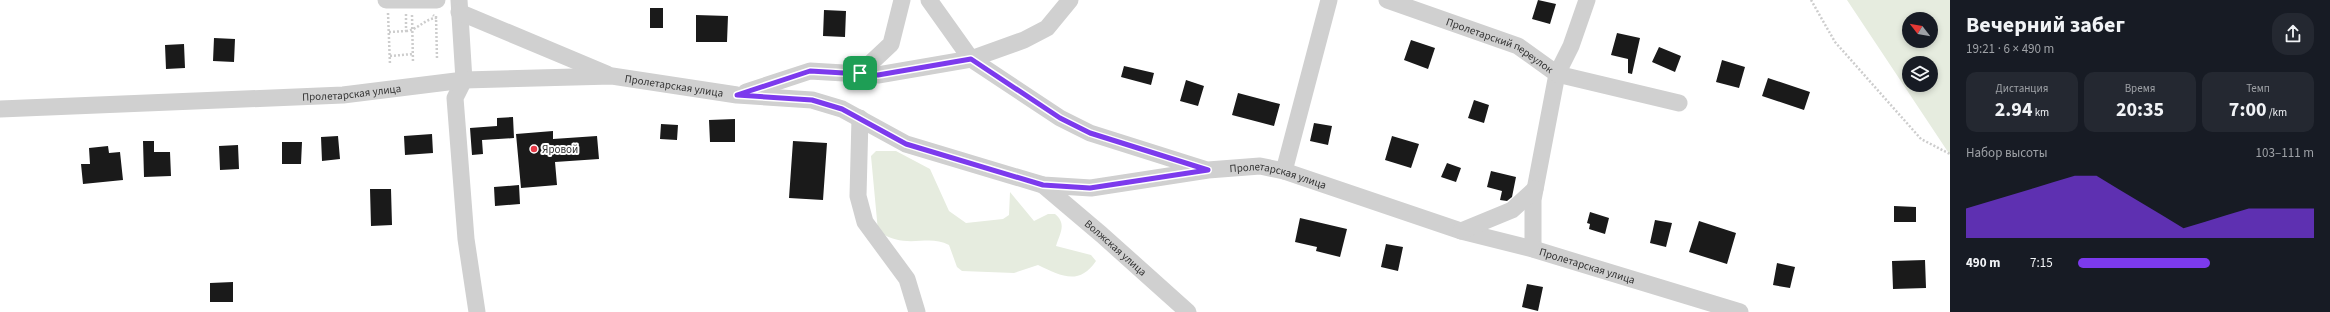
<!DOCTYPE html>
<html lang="ru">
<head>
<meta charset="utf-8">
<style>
  body { margin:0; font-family:"Source Sans 3",sans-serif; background:#242831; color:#f1f3f6; height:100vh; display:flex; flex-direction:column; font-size:15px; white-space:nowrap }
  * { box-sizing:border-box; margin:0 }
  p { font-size:13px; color:#9ea1a6 }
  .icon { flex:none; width:22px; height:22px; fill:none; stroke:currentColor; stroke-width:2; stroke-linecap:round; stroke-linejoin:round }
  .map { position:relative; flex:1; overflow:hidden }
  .side { display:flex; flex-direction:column; background:#171b24; width:380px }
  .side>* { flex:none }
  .needle { width:26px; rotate:301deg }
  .controls { position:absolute; left:1902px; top:12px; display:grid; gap:8px }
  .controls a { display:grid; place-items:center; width:36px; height:36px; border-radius:50%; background:#171b24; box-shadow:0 2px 6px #0003; font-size:20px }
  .pin { position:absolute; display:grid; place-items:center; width:34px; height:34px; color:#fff; margin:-17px; border-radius:8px; box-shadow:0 2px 6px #0006 }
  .round { display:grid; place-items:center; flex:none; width:42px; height:42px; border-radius:16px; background:#242831 }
  .headline { display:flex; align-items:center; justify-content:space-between; height:68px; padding:0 16px }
  h1 { font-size:22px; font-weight:700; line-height:30px }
  .metrics { display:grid; grid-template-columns:repeat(3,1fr); gap:6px; height:68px; padding:4px 16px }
  .metrics div { display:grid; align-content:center; border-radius:10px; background:#242831; text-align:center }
  .metrics b { font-size:20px; font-weight:700 }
  .metrics small { font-size:11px; font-weight:400 }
  .metrics p { font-size:11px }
  .chart { height:112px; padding:8px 16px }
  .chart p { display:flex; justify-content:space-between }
  .chart svg { width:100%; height:72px; margin-top:4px; fill:#7c3aed; opacity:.7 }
  ul { padding:0 16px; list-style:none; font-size:13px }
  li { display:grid; grid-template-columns:64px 48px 1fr; align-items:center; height:30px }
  li i { height:10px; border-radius:5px; background:#7c3aed }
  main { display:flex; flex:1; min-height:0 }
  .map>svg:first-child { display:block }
</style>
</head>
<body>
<main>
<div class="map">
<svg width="1950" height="312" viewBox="0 0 1950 312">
  <rect width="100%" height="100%" fill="#fff"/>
  <path fill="#e6ecdf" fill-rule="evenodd" d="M1847 0H1950V155ZM1909 19H1931V41H1909ZM1909 63H1931V85H1909Z
    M876 151H896L930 169 949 211 966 223 1003 219 1009 215 1010 192 1034 221 1048 214H1055C1067 224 1060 233 1056 246L1091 255 1096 261C1079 286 1061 276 1038 265L1014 273 962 271 957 267 949 245C927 233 907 251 878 231L871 156Z"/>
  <path fill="#1a1a1a" d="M1538 0 1556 4 1550 24 1532 19Z
    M650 8H663V28H650Z
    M824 10 846 11 845 37 823 36Z
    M696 15 728 16 727 42H696Z
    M1617 33 1640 38 1632 74 1628 73V59L1611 55Z
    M214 38 235 39 234 62 213 61Z
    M1411 40 1435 48 1428 69 1404 60Z
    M184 44 185 68 166 69 165 45Z
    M1659 47 1681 56 1675 72 1652 62Z
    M1722 60 1745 67 1739 88 1716 82Z
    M1124 66 1154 73 1151 85 1121 77Z
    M1768 78 1810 92 1804 110 1762 96Z
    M1186 80 1204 86 1198 106 1180 101Z
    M1238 93 1280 104 1274 126 1232 115Z
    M1474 100 1489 105 1484 123 1468 118Z
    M513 117 514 138 482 140 483 154 472 155 470 128 497 126V118Z
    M735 119V142H710L709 120Z
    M1314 123 1332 126 1328 145 1310 141Z
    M661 124 678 125 677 140 660 139Z
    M553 131V139L597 136 599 159 555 162 557 185 521 188 516 134Z
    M432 134 433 153 405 155 404 136Z
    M338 136 340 159 322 161 321 137Z
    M1392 136 1419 144 1411 168 1385 160Z
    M143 141H154V152H170L171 176 144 177Z
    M793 141 827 143 823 200 789 198Z
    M282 142H302L301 164H282Z
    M238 145 239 169 220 170 219 146Z
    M108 146 109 153 120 152 123 180 83 184 81 164H90L89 148Z
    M1447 163 1461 168 1456 182 1441 177Z
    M1491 171 1516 177 1512 197 1507 201 1500 200 1502 191 1487 187Z
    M519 185 520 204 495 206 494 187Z
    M370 189H391L392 225 371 226Z
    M1894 206 1916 207V222H1894Z
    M1590 212 1609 218 1605 234 1589 229 1590 224 1587 223Z
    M1300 218 1347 229 1340 257 1316 251 1317 247 1295 242Z
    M1655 220 1672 223 1666 247 1650 243Z
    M1699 221 1736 233 1727 264 1689 252Z
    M1386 244 1403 247 1398 271 1381 267Z
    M1925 260 1926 288 1893 289 1892 261Z
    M1777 263 1795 267 1790 288 1773 285Z
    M233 282V302H210V283Z
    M1527 284 1543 287 1538 311 1522 307Z"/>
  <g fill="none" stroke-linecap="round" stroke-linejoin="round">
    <path stroke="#cdcdcd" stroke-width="2.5" stroke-dasharray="2 2" stroke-linecap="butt" d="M1811 0 1835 42 1921 139 1950 154
      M388 13 390 65
      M412 15 413 63
      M436 16 437 59
      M406 31C418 30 424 19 436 18L433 15
      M389 32 406 31V14
      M390 56 413 54"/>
    <g stroke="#d0d0d0" stroke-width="17">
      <path d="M386 0H437"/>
      <path d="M459 0 464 80 455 98 466 239 477 312"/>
      <path d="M929 0 971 59 1060 118 1090 133 1204 169"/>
      <path id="s1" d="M1387 0 1518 46 1557 74 1533 200V249"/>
      <path d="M1587 0 1571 46 1557 74 1679 103"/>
      <path d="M459 12 607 74"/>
      <path d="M860 73 891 44 902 0"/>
      <path d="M746 92 810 71 878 75 971 59 1024 40 1047 28 1070 0"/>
      <path id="s2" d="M0 109 343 95 464 80 612 76 737 95 812 100 842 109 906 144 1043 185 1091 188 1208 170 1260 166 1284 171 1461 231 1533 249 1740 312"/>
      <path d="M860 118 858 196 865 222 907 279 917 312"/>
      <path d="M1284 171 1329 0"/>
      <path id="s3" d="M1043 185 1102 235 1188 312"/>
      <path d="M1461 231 1512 210 1535 189"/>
    </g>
  </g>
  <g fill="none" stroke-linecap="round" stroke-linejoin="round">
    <g stroke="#fff" stroke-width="8">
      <path id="route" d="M971 59 1060 118 1090 133 1208 170 1090 188 1043 185 906 144 842 109 812 100 737 95 810 71 878 75Z"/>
    </g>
    <use href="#route" stroke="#7c3aed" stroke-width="5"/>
  </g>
  <circle fill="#e63946" stroke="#fff" stroke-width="1.5" cx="534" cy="149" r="4"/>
  <g text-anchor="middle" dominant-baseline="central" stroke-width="4" stroke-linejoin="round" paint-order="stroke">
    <g font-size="11" fill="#333" stroke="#fff">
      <text stroke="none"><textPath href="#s1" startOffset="122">Пролетарский переулок</textPath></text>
      <text stroke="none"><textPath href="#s2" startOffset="676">Пролетарская улица</textPath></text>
      <text stroke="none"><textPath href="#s2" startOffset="352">Пролетарская улица</textPath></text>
      <text stroke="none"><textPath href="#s2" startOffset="1300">Пролетарская улица</textPath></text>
      <text stroke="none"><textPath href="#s3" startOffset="96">Волжская улица</textPath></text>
      <text stroke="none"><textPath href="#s2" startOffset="1623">Пролетарская улица</textPath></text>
    </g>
    <g font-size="11" fill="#333" stroke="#fff" text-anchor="start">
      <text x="542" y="149">Яровой</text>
    </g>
  </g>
</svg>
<div class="controls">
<a><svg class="needle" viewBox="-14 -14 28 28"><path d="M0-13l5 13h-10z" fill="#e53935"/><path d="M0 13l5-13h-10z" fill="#9ea1a6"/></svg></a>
<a><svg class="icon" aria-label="layers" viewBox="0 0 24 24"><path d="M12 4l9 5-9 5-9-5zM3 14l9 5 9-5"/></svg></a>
</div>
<div class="pin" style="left:860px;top:73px;background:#1e9e55"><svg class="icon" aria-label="arrive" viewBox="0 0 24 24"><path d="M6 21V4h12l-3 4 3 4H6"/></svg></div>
</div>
<section class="side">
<div class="headline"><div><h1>Вечерний забег</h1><p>19:21 · 6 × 490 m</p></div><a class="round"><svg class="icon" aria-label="share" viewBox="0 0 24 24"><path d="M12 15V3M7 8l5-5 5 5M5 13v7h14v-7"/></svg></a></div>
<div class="metrics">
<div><p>Дистанция</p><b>2.94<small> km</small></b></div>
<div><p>Время</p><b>20:35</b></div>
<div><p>Темп</p><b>7:00<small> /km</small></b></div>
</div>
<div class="chart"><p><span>Набор высоты</span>103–111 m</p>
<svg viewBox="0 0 160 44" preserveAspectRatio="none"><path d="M0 44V26L10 22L20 18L30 14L40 10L50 6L60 6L70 14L80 22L90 30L100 38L110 34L120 30L130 26L140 26L150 26L160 26V44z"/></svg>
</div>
<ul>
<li><b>490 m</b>7:15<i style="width:56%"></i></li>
</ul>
</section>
</main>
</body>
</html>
